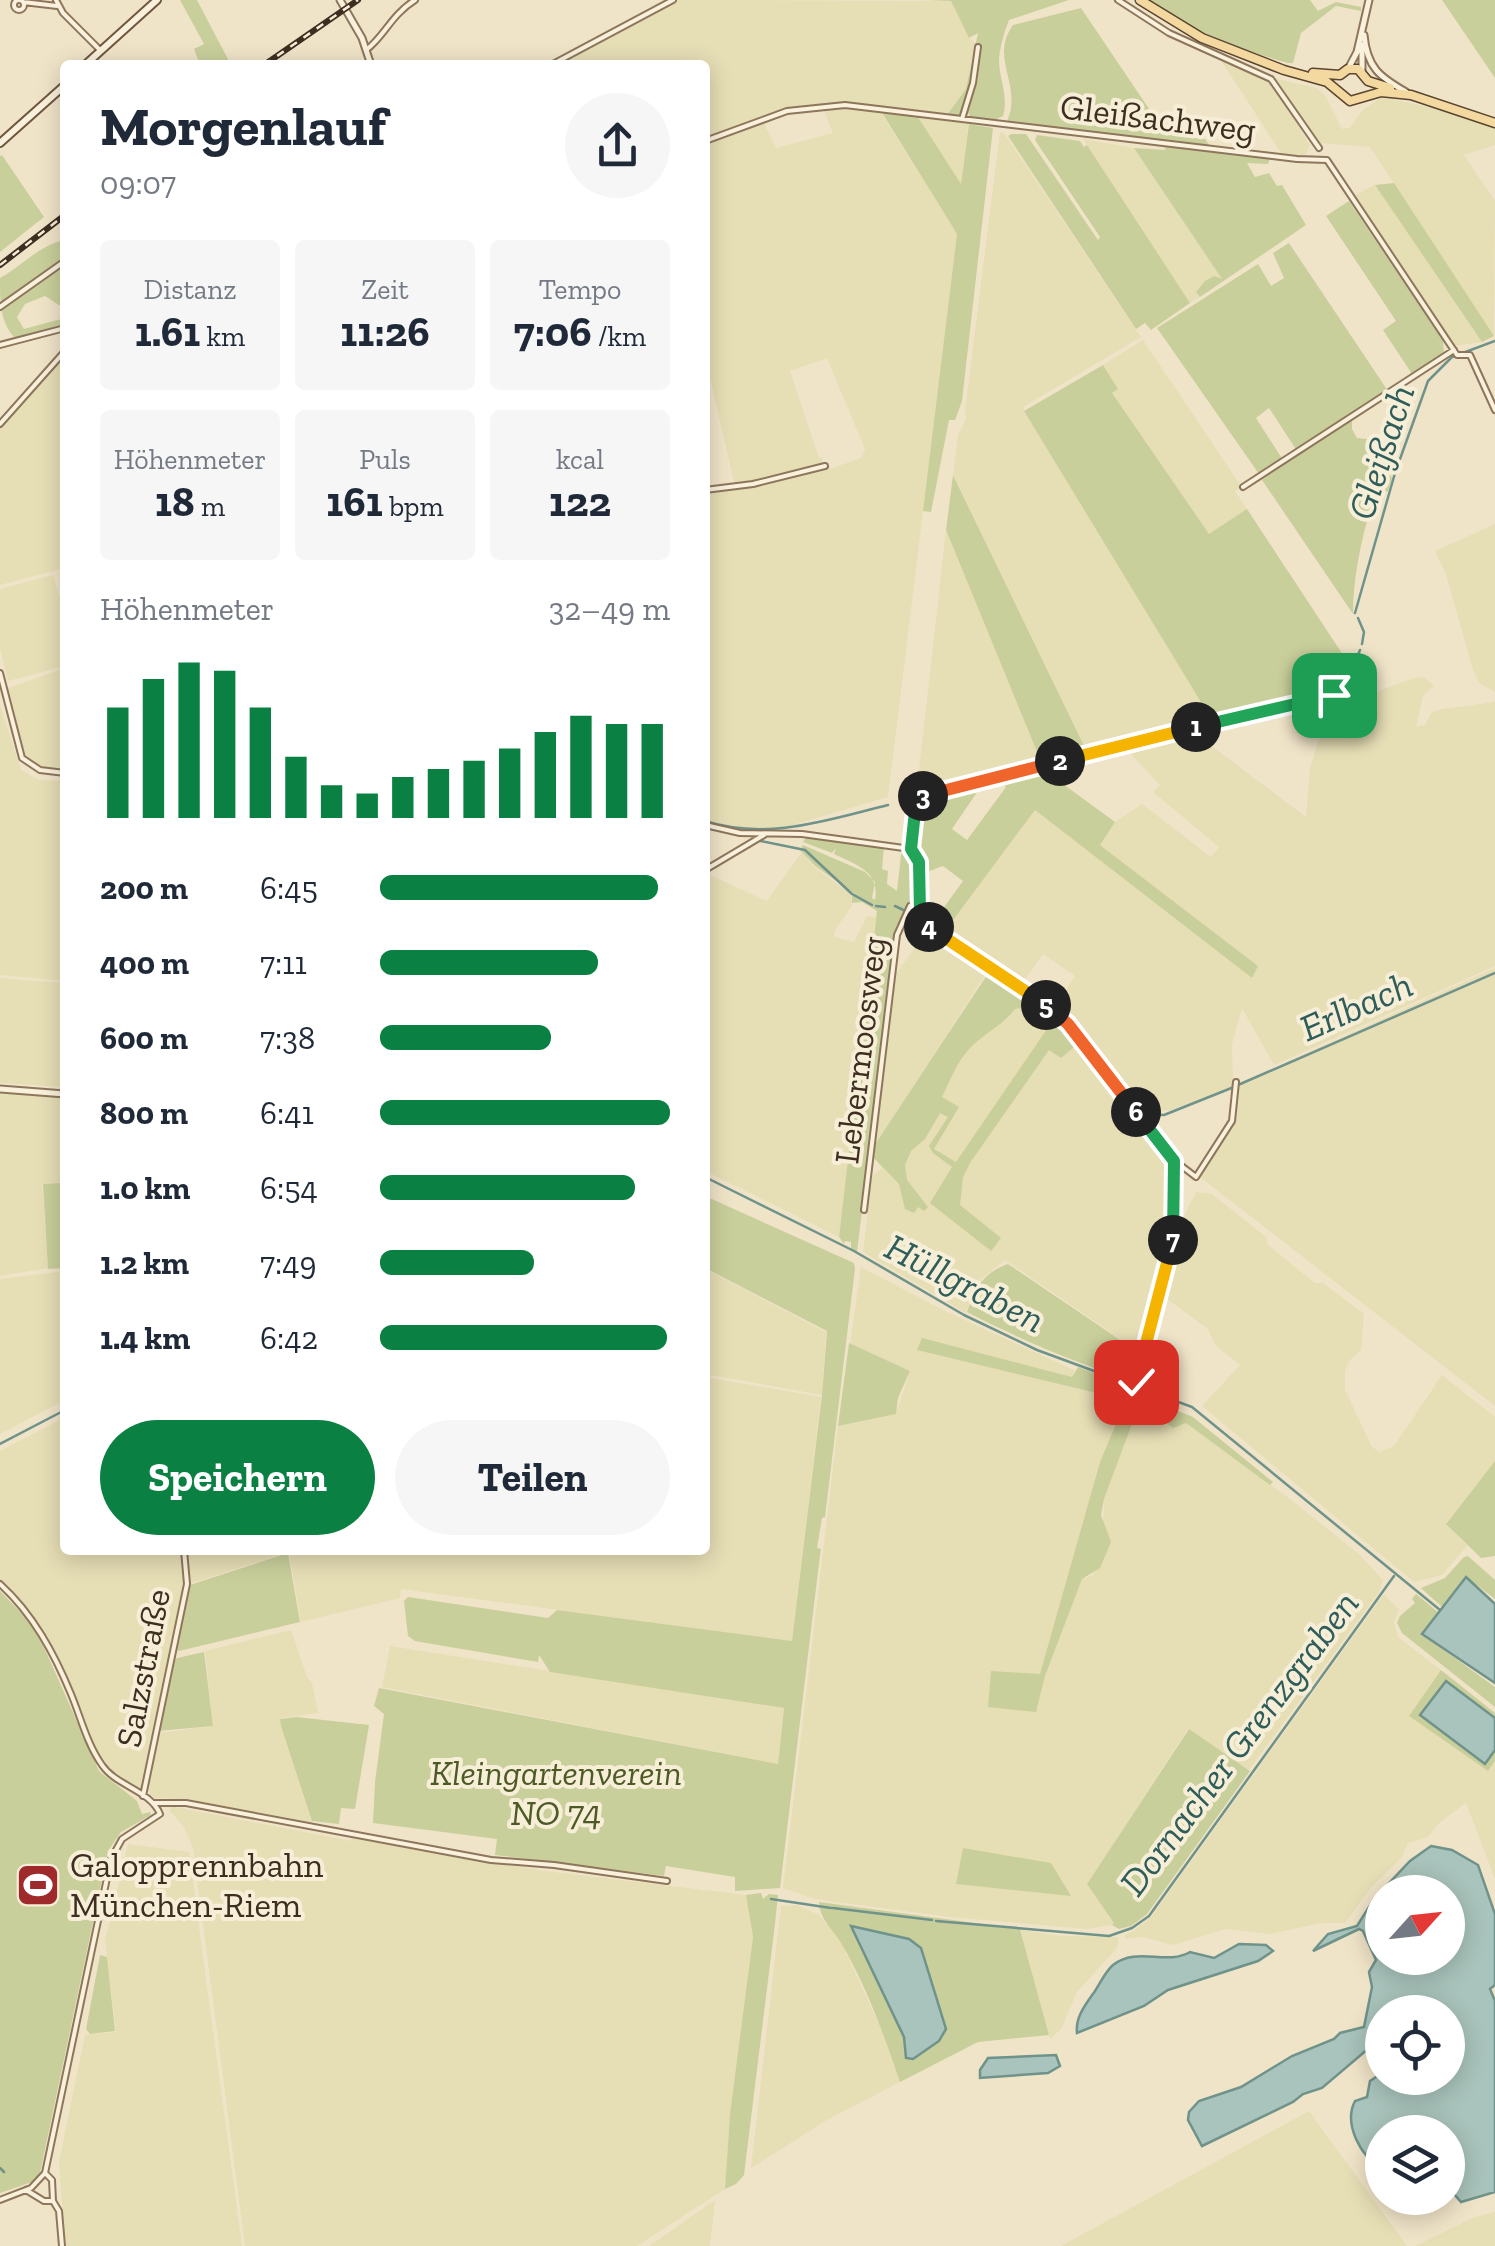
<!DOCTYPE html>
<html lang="de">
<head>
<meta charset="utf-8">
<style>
  body { margin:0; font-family:"Zilla Slab",serif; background:#f6f6f7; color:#1f2937; height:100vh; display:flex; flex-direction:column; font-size:38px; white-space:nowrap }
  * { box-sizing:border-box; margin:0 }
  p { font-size:32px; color:#747a83 }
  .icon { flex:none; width:55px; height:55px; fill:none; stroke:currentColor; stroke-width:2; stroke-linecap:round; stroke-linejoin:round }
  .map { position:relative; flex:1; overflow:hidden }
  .drawer { position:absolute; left:60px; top:60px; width:650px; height:1495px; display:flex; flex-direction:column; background:#fff; border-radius:10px; box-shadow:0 5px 25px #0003 }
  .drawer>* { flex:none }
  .needle { width:65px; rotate:63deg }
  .buttons { position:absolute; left:1365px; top:1875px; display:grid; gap:20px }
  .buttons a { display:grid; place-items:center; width:100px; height:100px; border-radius:50%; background:#fff; box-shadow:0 5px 25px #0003; font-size:50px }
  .pin { position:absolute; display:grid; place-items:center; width:85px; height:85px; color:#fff; margin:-42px; border-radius:20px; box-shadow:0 5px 15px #0006 }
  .km { position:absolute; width:50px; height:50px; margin:-25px; border-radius:50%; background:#222; color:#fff; font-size:28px; line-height:50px; text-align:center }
  .round { display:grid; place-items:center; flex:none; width:105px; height:105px; border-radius:52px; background:#f6f6f7 }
  .head { display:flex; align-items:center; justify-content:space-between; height:170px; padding:0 40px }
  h1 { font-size:55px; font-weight:700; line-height:75px }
  .figures { display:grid; grid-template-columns:repeat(3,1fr); gap:15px; height:170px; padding:10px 40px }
  .figures div { display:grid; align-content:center; border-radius:10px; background:#f6f6f7; text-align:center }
  .figures b { font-size:42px; font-weight:700 }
  .figures small { font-size:28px; font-weight:400 }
  .figures p { font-size:28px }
  .chart { height:280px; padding:20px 40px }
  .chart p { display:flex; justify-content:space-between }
  .chart svg { width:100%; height:180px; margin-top:10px; stroke:#0b8043; stroke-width:6 }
  .button { display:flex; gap:20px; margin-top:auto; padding:20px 40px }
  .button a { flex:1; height:115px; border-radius:60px; background:#0b8043; color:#fff; font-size:40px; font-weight:700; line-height:115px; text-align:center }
  .button a+a { background:#f6f6f7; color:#1f2937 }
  ul { padding:0 40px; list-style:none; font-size:32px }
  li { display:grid; grid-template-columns:160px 120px 1fr; align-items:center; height:75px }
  li i { height:25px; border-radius:12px; background:#0b8043 }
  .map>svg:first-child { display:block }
</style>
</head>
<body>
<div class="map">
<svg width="1495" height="2246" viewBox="0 0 1495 2246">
  <rect width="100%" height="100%" fill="#f0e4c8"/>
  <path fill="#e6deb5" d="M677 0 951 1 969 38 977 44 962 118 969 119 961 185 913 110 845 104 798 107 705 139V65H558Z
    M1222 62 1253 72 1272 84 1310 145 1304 157 1283 156Z
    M1274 78 1316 88 1325 95 1342 129 1350 128 1363 110 1382 97 1452 112 1495 128V145L1464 155 1495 201 1494 336 1370 147 1319 143Z
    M823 108 880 111 957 234 888 797 786 827 764 831 743 829 705 820V491L753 485 824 471 861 458 865 449 827 358 790 371 819 458H823L821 466 735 486 705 356V171L709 169 705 143 763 121 776 148 833 133Z
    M1000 132 1004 133 1141 337 1023 407 1024 411 1213 722 1087 752 953 474 958 435 966 419 965 410Z
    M1083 139 1134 148 1223 280 1196 292 1200 297 1190 303Z
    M1375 185 1482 342 1454 346 1353 196Z
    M1143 340 1241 486 1235 491 1247 509 1209 535 1112 393 1117 389 1103 365Z
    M65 356V568L0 585V429Z
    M1495 524V692L1479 683 1473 670 1446 574 1435 551Z
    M946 530 1042 764 924 792 916 797Z
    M53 575 65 616V666L8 681 0 647V589Z
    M65 668V770L42 768 25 756 6 689Z
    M1416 677 1425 678 1434 686 1423 696 1416 727 1425 725 1431 713 1442 709 1495 702V966L1274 1065 1242 1008 1232 1044 1233 1087 1172 1110 1152 1112 1145 1111 1089 1038 1056 1005 1075 976 1043 954 1023 982 945 931 1035 810 1252 978 1258 966 1099 844 1115 822 1142 804 1211 857 1219 847 1153 792 1160 785 1129 752 1197 735 1306 817 1310 768 1318 742 1333 715 1332 698 1338 703H1347Z
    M0 705 21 770 39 780 65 781V981L0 975Z
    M802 852 814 867 851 894 852 906 836 928 834 937 854 942 867 916 876 917 839 1237 705 1171V873L767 901Z
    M926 932 989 969 942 1042 991 971 1033 996 1069 1028 1171 1170 1170 1251 1141 1353 1005 1260 975 1284 966 1313 863 1252 872 1176 882 1168 873 1157 895 975Z
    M1495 968V1406L1200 1177 1234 1120 1239 1084Z
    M0 978 65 983V1087L0 1083Z
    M5 1091 7 1096V1092L65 1097V1182L42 1184 48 1268 0 1276V1092Z
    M1196 1192 1212 1194 1266 1237 1268 1245 1315 1283H1323L1364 1314 1361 1350 1350 1360 1345 1371V1390L1372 1447 1380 1452 1394 1446 1442 1375 1495 1417V1461L1446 1523 1467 1546 1442 1575 1414 1582 1202 1406 1240 1365 1215 1345 1208 1329 1163 1296 1177 1230Z
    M861 1267 947 1312 1074 1370 1072 1377 923 1339 918 1350 1126 1400 1100 1462 1040 1675 1036 1711 1045 1676 1071 1607 1082 1579 1093 1575 1103 1526 1104 1499 1143 1396 1158 1403 1157 1415 1179 1425 1186 1423 1290 1499 1359 1554 1383 1580 1379 1592 1249 1770 1188 1729 1087 1884 1115 1923 1112 1925 1086 1929 949 1917 815 1899 783 1888 838 1426 896 1414 910 1371 850 1344Z
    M705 1269 826 1332 822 1395 705 1374Z
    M65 1271V1400L0 1434V1279Z
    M705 1377 821 1397 792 1641 401 1589 400 1598 301 1622 289 1552 189 1584 187 1550H705Z
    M65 1417V1550H181L184 1561V1584L142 1788 137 1790 119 1781 100 1760 49 1643 33 1615 0 1581V1451Z
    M1384 1594 1399 1610 1394 1622 1398 1637 1441 1670 1409 1716 1488 1770 1495 1761V1879L1466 1803 1439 1823 1428 1837 1408 1843 1402 1857 1369 1890 1345 1923H1321L1270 1934 1225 1929 1173 1945 1143 1937 1126 1939 1124 1935 1134 1931 1151 1917Z
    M291 1630 307 1677 312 1683 318 1713 279 1718 314 1827 184 1799 155 1798 150 1794 148 1786 159 1733 213 1726 205 1651Z
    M390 1646 784 1708 778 1764 382 1687Z
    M170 1806 351 1841V1838L545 1871 746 1895 753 1937 730 2114 725 2189 637 2246H245L193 1848 184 1827 170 1811Z
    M128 1844 189 1852 242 2246H65L59 2162 85 2035 116 2032 105 1941Z
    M797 1905 819 1915 841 1942 885 2037 900 2082 827 2120 751 2168 781 1906Z
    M1021 1930 1061 1936 1119 1937 1117 1948 1077 1992 1061 2029 1050 2039Z
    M1309 2111 1407 2246H1061Z
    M715 2200 710 2246H649L658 2240Z
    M1495 2212V2246H1415L1475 2217Z"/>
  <path fill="#c9cf9b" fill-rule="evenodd" d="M180 0H197L231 65H200L194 49 204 44Z
    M923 0H1069L1009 20C1004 33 1000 46 999 60 999 79 1009 97 1003 116L992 121 970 117 967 110H963L961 116 947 115 966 89 978 33 969 38 951 1Z
    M1147 0H1310L1318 11 1336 2 1361 7V11L1336 6 1301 33 1293 63H1288C1236 48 1191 32 1147 0Z
    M1442 0H1495V78Z
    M1081 8 1166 134 1205 139 1210 146 1007 122C1008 117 1011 112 1011 107 1015 78 992 54 1013 25Z
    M881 111 916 114 961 184 969 124 993 128 962 401 955 420H949L931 512 923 511 957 234Z
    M1011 134H1026L1098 240 1100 237 1035 140 1037 135 1080 141 1084 147 1087 145 1190 303 1151 330 1145 323 1136 329 1008 136Z
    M1163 145 1270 158 1268 164 1247 163 1255 177 1269 173 1277 186 1282 185 1306 225 1200 297 1196 292 1205 281 1214 276 1222 279 1134 148 1166 150Z
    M2 155 44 217 0 252V156Z
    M1394 183 1494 336 1482 342 1375 185Z
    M1349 201 1443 340 1444 354 1412 374 1383 330 1396 321 1326 216Z
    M65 240V309L45 296 25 304 17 317 24 329 65 318V327L16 339C0 324 0 301 0 278 22 266 39 245 65 240Z
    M1289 243 1388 391 1297 451 1269 408 1256 418 1283 460 1259 474 1157 328 1258 264 1271 286 1284 278 1273 253Z
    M1103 365 1118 389 1112 393 1209 534 1247 509 1351 667 1350 670 1323 689 1306 694 1309 699 1213 722 1024 411Z
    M1352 418V429L1357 438 1367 439 1392 478 1388 491 1375 496C1362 533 1353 577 1353 614L1262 480Z
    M953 475 1087 752 1042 764 946 530Z
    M1044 770 1115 822 1100 845 1258 966 1252 978 1035 810 945 931 934 921 963 881 943 866 924 873C924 862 921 859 917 849 912 836 916 818 917 804L931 795 984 782 952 829 967 840 1006 787 999 780Z
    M807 836 884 846 882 869 888 871 887 884 897 891 901 855 905 850 909 851C923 869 918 886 909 905L932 933 922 935 921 926 911 918 907 926 897 924 857 1252 851 1249V1242L845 1241 844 1244 839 1237 877 911 862 902 852 903V895L855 894 815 866 800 850 803 845 865 872 875 882 872 898 875 900C880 871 856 865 834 854L836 848 832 853 803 842Z
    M989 972 1022 995V1008L1015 1009C1003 1025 986 1032 971 1047 957 1061 951 1079 942 1097L959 1107 934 1149 956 1162 1049 1026 1035 1014 1032 997 1079 1043 1061 1058 1049 1050 970 1163 963 1177 960 1205 1001 1238 991 1251 930 1203 952 1167 933 1153 929 1146 948 1117 940 1113 925 1139 911 1151 905 1165 907 1180 928 1207 924 1211 918 1207 914 1213 905 1209 899 1184 874 1158 876 1143Z
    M60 1183H65V1268L48 1269 43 1184Z
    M705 1196 854 1263 855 1269 825 1517 822 1518 817 1548 821 1549 820 1555 780 1888 735 1891V1877L666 1866 664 1876 495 1855 497 1839 373 1823 375 1782 384 1714 374 1706 379 1688 778 1764 784 1708 550 1672 539 1655 538 1662 415 1641 408 1636 404 1601 408 1597 548 1618 557 1610 792 1641 822 1395 827 1331 705 1268Z
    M1008 1264 1141 1354 1134 1381C1076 1363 1021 1340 967 1312 975 1289 982 1273 1008 1264Z
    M922 1338 1072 1377 1078 1367 1144 1392 1104 1499 1101 1515 1111 1542 1100 1568 1082 1579 1045 1676 1036 1712 988 1707 991 1671 1040 1674 1100 1462 1126 1400 917 1350Z
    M849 1343 910 1371 898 1398 896 1414 838 1426Z
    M1158 1403 1193 1417 1273 1482 1270 1485 1186 1423 1173 1428 1156 1415Z
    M1495 1461V1556L1481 1558 1446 1524Z
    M288 1553 300 1622 179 1651 175 1648 190 1585Z
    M1468 1556 1495 1580V1599L1466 1577 1442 1607 1421 1588 1445 1578 1464 1557Z
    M0 1591 30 1622 43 1645 99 1771 137 1801 142 1814 150 1812 151 1815 121 1832 108 1851 40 2173 32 2182 0 2193Z
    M1416 1594 1438 1612 1422 1634 1495 1687V1707L1402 1633 1397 1623 1400 1616 1415 1603 1412 1599Z
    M204 1652 213 1726 158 1731 173 1662 177 1658Z
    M1441 1670 1495 1713V1718L1446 1681 1484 1763 1495 1750V1761L1488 1771 1409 1716Z
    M296 1717 369 1725 355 1809 341 1808 339 1824 312 1821 281 1726 280 1719Z
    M1189 1729 1250 1771 1147 1914 1131 1926 1119 1929 1112 1925 1114 1923 1087 1884Z
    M963 1848 1051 1863 1071 1896 956 1884Z
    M761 1893 763 1899 769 1894 778 1895 775 1924 744 2175 736 2184 725 2189 730 2114 753 1937 746 1895Z
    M819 1902 1020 1929 1049 2035 978 2042 900 2082C884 2035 866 1985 841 1943 832 1928 820 1920 819 1902ZM852 1926 939 2041 906 2057 904 2037Z
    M100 1955 107 1957 115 2031 90 2034 86 2029Z"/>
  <path fill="#a9c4bc" stroke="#6f938a" stroke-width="2.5" fill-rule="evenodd" d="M1466 1577 1495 1604V1683L1422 1634Z
    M1446 1681 1495 1718V1750L1485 1764 1420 1715Z
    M1431 1846 1452 1850 1478 1865 1495 1914V1985L1490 1989 1495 2001V2192L1461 2202 1448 2187V2132H1382V2169C1361 2157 1343 2124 1355 2101L1367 2097 1370 2081 1382 2073V2078H1448V2012H1382V2042L1375 2043 1322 2088 1303 2094 1293 2102 1202 2146 1188 2120 1189 2112 1199 2101 1241 2087 1292 2056 1334 2039 1340 2033 1364 2027 1372 1987 1369 1972 1376 1960 1363 1931 1359 1929 1313 1951 1328 1934 1357 1926 1374 1899 1410 1861ZM1382 1892H1448V1958H1382Z
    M851 1926 909 1939 921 1948 946 2029 939 2041 913 2059 906 2058 904 2037Z
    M1239 1944 1266 1945 1273 1951 1258 1961 1168 1990 1144 2006 1077 2033C1075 2017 1086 2004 1095 1991 1101 1982 1105 1972 1113 1965 1137 1946 1166 1966 1190 1952L1214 1958Z
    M1056 2055 1060 2066 1048 2073 980 2078V2070L988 2058Z"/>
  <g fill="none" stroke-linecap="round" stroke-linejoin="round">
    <path stroke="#6f938a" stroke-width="2.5" d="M1355 613 1395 473 1428 381 1452 357 1495 341
      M1358 618 1364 632 1362 644
      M1349 676 1360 650
      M1010 777 1329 701
      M705 821C768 841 827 820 888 805
      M761 841 805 850 852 894 872 905
      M876 906 885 907
      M895 906 918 917
      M933 927 1031 990
      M1037 995 1087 1041 1135 1105 1146 1114 1164 1115 1234 1087
      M1238 1085 1495 973
      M705 1177 854 1251 964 1315 1037 1350 1192 1407 1440 1610
      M0 1444 65 1410
      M771 1899 831 1908
      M833 1908 932 1920
      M936 1921 1109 1936 1132 1928 1149 1916 1394 1576
      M0 2168 4 2172"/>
    <g stroke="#8d765c" stroke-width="8">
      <path id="minor" d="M14 5a5 5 0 1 1 10 0a5 5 0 1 1-10 0Z
        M56 0 63 13 100 50
        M1118 0 1169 33 1271 79 1319 148
        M23 2 57 6
        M366 50C384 37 391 15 415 0
        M551 65 673 0
        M962 119 973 83 978 47
        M705 141 787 111 845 105 1297 159 1327 160 1457 355H1470L1495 410
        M0 307 65 261
        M0 345 65 328
        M0 424 65 351
        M1243 487 1454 350
        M705 490 753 484 825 466
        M0 673 22 758 40 770 65 773
        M705 825 740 833 802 834 911 849
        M911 849C935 877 901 898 936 935L1033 995 1068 1024 1160 1144 1175 1161 1196 1177 1232 1121 1236 1082
        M911 849 916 802 925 795 1334 695
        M705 870 764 835
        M864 1210 897 935 910 906 918 904
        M1136 1382 1173 1244 1175 1162
        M0 1584C33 1614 54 1653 71 1694 81 1718 87 1744 102 1765 116 1786 150 1790 160 1814L122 1839 111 1859 45 2173 31 2188 0 2200
        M143 1796 187 1584 184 1550
        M153 1803H186L491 1860 554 1865 667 1881
        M45 2173 52 2180 53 2201 59 2211 62 2246
        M26 2190 44 2201H53"/>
    </g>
    <g stroke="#8d765c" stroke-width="9">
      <path id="tertiary" d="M340 0 362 38 371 65
        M1364 35C1367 68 1380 77 1406 92
        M1362 45V72
        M1348 69 1357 52 1369 0
        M0 1089 65 1094"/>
    </g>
    <g stroke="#6f573f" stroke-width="10">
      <path id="secondary" d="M85 65 157 0
        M0 143 65 85"/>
    </g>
    <g stroke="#5b4430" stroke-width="11">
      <path id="primary" d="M1140 0 1202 38 1284 70 1327 82 1350 101 1381 92 1411 95 1495 123
        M1313 73 1340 75 1348 69H1358L1368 81 1390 88"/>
    </g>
    <use href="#minor" stroke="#faf1dc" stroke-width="4"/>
    <use href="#tertiary" stroke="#faf1dc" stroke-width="5"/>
    <use href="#secondary" stroke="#faf1dc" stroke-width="6"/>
    <use href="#primary" stroke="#f3d9a0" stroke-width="8"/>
    <g stroke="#3d2e20" stroke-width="6">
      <path id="rail" d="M264 65 358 0
        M0 265 65 215"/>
    </g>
    <use href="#rail" stroke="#f7eed8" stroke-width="2.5" stroke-dasharray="8" stroke-linecap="butt"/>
  </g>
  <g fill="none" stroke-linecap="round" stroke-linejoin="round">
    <g stroke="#fff" stroke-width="20">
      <path id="split-1" d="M1196 727 1334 695"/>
    </g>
    <g stroke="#fff" stroke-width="20">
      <path id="split-2" d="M1060 761 1196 727"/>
    </g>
    <g stroke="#fff" stroke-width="20">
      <path id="split-3" d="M923 796 1060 761"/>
    </g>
    <g stroke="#fff" stroke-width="20">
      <path id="split-4" d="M923 796 916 802 911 849 919 862 920 912 929 927"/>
    </g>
    <g stroke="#fff" stroke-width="20">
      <path id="split-5" d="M929 927 1046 1005"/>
    </g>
    <g stroke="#fff" stroke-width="20">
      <path id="split-6" d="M1046 1005 1068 1024 1136 1112"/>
    </g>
    <g stroke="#fff" stroke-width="20">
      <path id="split-7" d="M1136 1112 1174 1161 1173 1240"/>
    </g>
    <g stroke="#fff" stroke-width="20">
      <path id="split-8" d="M1136 1382 1173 1240"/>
    </g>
    <use href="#split-1" stroke="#22a559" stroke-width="12"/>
    <use href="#split-2" stroke="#f5b400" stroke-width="12"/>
    <use href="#split-3" stroke="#f0652b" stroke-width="12"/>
    <use href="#split-4" stroke="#22a559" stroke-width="12"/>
    <use href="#split-5" stroke="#f5b400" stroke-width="12"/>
    <use href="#split-6" stroke="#f0652b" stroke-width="12"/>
    <use href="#split-7" stroke="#22a559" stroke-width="12"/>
    <use href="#split-8" stroke="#f5b400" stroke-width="12"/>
  </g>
  <defs>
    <g id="stadium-square" transform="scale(2.25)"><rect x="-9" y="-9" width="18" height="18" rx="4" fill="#9e2a2b" stroke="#f7eed8"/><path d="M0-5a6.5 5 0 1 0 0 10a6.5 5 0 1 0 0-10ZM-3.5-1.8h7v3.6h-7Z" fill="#fff"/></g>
  </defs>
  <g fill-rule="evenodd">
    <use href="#stadium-square" x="38" y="1885"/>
  </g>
  <g text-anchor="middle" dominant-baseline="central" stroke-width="8" stroke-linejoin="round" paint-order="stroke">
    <g font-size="35" fill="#3d2e20" stroke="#f7eed8">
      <text transform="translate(1158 118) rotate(7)">Gleißachweg</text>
      <text transform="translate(860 1050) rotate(-83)">Lebermoosweg</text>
      <text transform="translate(143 1668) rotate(-79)">Salzstraße</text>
    </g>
    <g font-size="35" font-style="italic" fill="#4d5a26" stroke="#f7eed8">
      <text x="556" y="1773">Kleingartenverein<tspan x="556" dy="40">NO 74</tspan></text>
    </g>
    <g font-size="35" fill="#3d2e20" stroke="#f7eed8" text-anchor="start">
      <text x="70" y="1865">Galopprennbahn<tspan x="70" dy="40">München-Riem</tspan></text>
    </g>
    <g font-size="38" font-style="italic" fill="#2f5d5a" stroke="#f7eed8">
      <text transform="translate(1381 452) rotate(-72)">Gleißach</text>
      <text transform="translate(1356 1006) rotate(-24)">Erlbach</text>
      <text transform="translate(965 1283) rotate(27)">Hüllgraben</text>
      <text transform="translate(1239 1743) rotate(-53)">Dornacher Grenzgraben</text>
    </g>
  </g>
</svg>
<div class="buttons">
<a><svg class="needle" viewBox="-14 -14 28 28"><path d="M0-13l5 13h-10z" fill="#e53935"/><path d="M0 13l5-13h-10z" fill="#747a83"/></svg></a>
<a><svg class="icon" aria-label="locate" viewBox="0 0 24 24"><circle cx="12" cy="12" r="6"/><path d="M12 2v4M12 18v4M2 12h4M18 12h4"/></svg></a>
<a><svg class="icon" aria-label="layers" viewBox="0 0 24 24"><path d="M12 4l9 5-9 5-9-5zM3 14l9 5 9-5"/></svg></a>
</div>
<div class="pin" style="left:1334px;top:695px;background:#1e9e55"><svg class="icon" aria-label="arrive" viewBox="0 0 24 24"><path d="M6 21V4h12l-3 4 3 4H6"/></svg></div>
<div class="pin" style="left:1136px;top:1382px;background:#d93025"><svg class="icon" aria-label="check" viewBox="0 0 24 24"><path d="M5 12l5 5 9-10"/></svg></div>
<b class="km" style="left:1196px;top:727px">1</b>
<b class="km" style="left:1060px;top:761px">2</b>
<b class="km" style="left:923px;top:796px">3</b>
<b class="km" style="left:929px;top:927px">4</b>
<b class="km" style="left:1046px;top:1005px">5</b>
<b class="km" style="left:1136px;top:1112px">6</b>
<b class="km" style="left:1173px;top:1240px">7</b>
<section class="drawer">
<div class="head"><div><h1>Morgenlauf</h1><p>09:07</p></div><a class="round"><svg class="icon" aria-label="share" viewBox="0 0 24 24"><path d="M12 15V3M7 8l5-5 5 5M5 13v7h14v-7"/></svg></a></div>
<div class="figures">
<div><p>Distanz</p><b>1.61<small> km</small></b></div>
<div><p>Zeit</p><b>11:26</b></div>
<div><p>Tempo</p><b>7:06<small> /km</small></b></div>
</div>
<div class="figures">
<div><p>Höhenmeter</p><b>18<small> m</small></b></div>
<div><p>Puls</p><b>161<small> bpm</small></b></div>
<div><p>kcal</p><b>122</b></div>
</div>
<div class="chart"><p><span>Höhenmeter</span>32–49 m</p>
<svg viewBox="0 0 160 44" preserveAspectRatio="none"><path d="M5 44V17M15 44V10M25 44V6M35 44V8M45 44V17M55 44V29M65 44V36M75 44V38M85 44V34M95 44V32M105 44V30M115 44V27M125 44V23M135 44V19M145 44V21M155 44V21"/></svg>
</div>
<ul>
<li><b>200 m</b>6:45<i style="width:96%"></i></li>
<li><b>400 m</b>7:11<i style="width:75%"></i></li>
<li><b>600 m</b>7:38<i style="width:59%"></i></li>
<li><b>800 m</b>6:41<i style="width:100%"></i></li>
<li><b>1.0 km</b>6:54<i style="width:88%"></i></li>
<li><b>1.2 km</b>7:49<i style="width:53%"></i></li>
<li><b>1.4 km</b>6:42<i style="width:99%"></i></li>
</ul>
<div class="button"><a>Speichern</a><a>Teilen</a></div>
</section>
</div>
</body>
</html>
